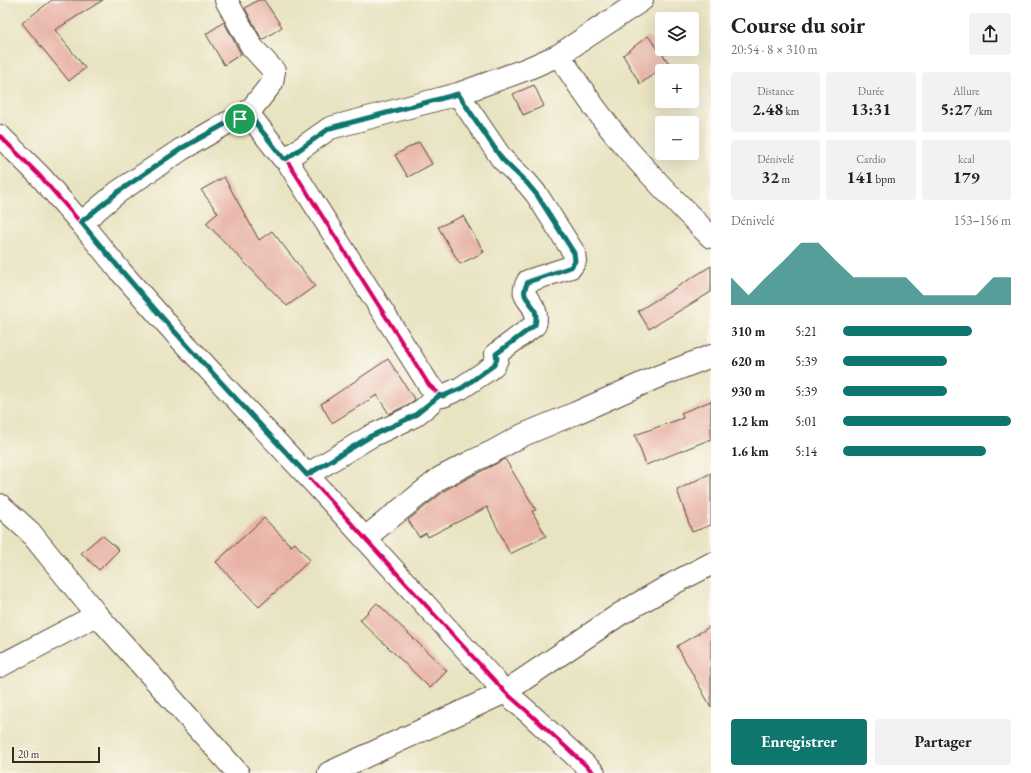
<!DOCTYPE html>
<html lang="fr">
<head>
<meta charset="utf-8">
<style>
  body { margin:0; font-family:"EB Garamond",serif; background:#f2f2f2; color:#202124; height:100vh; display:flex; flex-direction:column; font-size:15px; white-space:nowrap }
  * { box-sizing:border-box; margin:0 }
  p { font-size:13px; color:#757577 }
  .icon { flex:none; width:22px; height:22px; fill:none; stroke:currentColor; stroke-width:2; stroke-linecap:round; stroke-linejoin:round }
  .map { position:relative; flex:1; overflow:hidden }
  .drawer { display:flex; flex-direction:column; background:#fff; width:320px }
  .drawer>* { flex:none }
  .buttons { position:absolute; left:655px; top:12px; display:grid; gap:8px }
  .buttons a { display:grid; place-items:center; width:44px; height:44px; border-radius:4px; background:#fff; box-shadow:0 4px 16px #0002; font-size:20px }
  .scale { position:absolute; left:12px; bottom:10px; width:88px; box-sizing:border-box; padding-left:4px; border:2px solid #3b2a1e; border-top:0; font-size:11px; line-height:14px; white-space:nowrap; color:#3b2a1e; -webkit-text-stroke:3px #fbf7ec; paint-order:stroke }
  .pin { position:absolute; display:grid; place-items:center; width:34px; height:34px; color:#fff; margin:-17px; border:2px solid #fff; border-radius:50%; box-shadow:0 1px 4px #0007 }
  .round { display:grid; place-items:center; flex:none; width:42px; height:42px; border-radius:4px; background:#f2f2f2 }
  .overview { display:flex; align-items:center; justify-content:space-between; height:68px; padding:0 20px }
  h1 { font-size:22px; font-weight:700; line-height:30px }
  .metrics { display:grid; grid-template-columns:repeat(3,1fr); gap:6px; height:68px; padding:4px 20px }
  .metrics div { display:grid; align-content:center; border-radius:4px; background:#f2f2f2; text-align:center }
  .metrics b { font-size:17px; font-weight:700 }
  .metrics small { font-size:11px; font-weight:400 }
  .metrics p { font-size:11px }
  .chart { height:112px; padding:8px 20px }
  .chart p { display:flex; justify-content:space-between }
  .chart svg { width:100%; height:72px; margin-top:4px; fill:#0f766e; opacity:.7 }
  .primary-button { display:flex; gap:8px; margin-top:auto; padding:8px 20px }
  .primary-button a { flex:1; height:46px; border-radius:4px; background:#0f766e; color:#fff; font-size:16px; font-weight:700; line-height:46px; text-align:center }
  .primary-button a+a { background:#f2f2f2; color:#202124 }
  ul { padding:0 20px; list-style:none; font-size:13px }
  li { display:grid; grid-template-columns:64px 48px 1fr; align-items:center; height:30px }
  li i { height:10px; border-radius:5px; background:#0f766e }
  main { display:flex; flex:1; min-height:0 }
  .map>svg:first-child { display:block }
</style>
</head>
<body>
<main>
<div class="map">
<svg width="711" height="773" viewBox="0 0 711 773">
  <rect width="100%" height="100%" fill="#fbf7ec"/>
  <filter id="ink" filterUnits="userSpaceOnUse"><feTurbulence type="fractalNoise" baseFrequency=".025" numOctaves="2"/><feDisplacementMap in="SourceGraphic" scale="8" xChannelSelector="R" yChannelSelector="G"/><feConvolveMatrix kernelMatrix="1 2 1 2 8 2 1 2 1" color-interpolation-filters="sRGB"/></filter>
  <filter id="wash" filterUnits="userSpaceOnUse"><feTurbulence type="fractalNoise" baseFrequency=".012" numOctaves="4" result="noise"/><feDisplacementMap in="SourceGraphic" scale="16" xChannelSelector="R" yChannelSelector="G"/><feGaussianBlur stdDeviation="0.9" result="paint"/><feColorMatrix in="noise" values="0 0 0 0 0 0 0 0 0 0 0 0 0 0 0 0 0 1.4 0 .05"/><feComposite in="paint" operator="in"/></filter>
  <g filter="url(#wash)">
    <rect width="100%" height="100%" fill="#e8e3c1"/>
    <g id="blocks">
      <path fill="#e8b2a7" d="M52 0H103L55 30 85 68 69 81 22 23Z
        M258 0H264L282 27 262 40 245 8Z
        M224 22 241 54 224 65 206 34Z
        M648 36 669 63 640 84 623 55Z
        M534 85 544 106 523 115 513 94Z
        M419 142 432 164 408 177 395 155Z
        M224 177 259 240 272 231 315 286 287 306 206 223 218 213 201 190Z
        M463 216 484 252 460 264 438 227Z
        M711 266V292L649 329 638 311Z
        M388 359 415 400 407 405 389 414 377 395 332 423 321 404Z
        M711 401V439L646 465 635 435 683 418 681 413Z
        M505 459 536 510 532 511 546 536 510 554 487 507 428 537 426 533 419 537 408 520 447 489Z
        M711 473V525L692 532 677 490Z
        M264 518 291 546 295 543 310 560 259 607 216 562Z
        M102 535 119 550 99 570 81 553Z
        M377 603 447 671 430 688 360 620Z
        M711 626V707L677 646Z"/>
    </g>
  </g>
  <g filter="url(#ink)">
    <use href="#blocks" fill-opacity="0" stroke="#554636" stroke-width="1"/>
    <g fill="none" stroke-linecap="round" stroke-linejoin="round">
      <g stroke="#554636" stroke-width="24">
        <path id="minor" d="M226 0 252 47 274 71 272 83 253 107 240 119
          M559 55C580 88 603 121 629 151 655 180 683 209 711 237
          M0 136 40 176 81 223 121 272 175 333 330 500 505 692 529 713 594 773
          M286 159 429 385 438 393 443 396 461 388 488 370 494 365 497 359 496 354 535 325C536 320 537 316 535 311 530 298 519 297 528 281L571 267 575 261 574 253 537 195 527 183 502 159 458 94
          M81 223 118 192 182 149 227 123 240 119 254 121 283 158 286 159 330 128 458 94 527 69 559 55 642 0
          M307 475 371 436 414 416 427 406 439 395
          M0 505 30 532 97 615 238 773
          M365 538 440 478 471 462 494 451 523 435 576 413 657 377 711 356
          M0 666 97 615
          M329 773 505 692 620 614 676 582 711 564"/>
      </g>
      <use href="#minor" stroke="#fff" stroke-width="22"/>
      <g stroke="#fbf7ec" stroke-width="6">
        <path id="cycleway" d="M0 136 40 176 81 223 121 272 175 333 330 500 505 692 529 713 594 773
          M286 159 429 385 438 393 443 396 461 388 488 370 494 365 497 359 496 354 535 325C536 320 537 316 535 311 530 298 519 297 528 281L571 267 575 261 574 253 537 195 527 183 502 159 458 94"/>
      </g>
      <use href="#cycleway" stroke="#d6006c" stroke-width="4"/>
    </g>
  </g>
  <g fill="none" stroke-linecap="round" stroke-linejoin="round" filter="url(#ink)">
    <g stroke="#fff" stroke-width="8">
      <path id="route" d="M458 94 502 159 527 183 537 195 574 253 575 261 571 267 528 282C519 298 530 298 535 311 537 316 536 320 535 325L496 354 497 359 494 365 462 388 443 396 440 395 414 416 371 436 307 475C230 392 152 310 81 222L118 192 182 148 227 123 240 119 254 121 283 158 286 159 330 128Z"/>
    </g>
    <use href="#route" stroke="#0f766e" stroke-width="5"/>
  </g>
</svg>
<div class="buttons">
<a><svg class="icon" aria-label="layers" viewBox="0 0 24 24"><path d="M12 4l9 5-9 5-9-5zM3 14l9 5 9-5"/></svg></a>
<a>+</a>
<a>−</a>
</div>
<div class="scale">20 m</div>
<div class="pin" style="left:240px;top:119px;background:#1e9e55"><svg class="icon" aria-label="arrive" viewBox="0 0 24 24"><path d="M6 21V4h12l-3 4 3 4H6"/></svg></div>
</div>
<section class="drawer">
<div class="overview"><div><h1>Course du soir</h1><p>20:54 · 8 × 310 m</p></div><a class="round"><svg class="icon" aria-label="share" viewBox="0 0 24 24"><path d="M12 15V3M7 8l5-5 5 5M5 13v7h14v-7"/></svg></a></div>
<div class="metrics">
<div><p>Distance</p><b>2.48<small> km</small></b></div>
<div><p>Durée</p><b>13:31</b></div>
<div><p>Allure</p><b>5:27<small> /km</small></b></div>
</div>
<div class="metrics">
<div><p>Dénivelé</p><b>32<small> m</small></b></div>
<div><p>Cardio</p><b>141<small> bpm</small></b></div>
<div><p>kcal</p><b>179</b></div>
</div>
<div class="chart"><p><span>Dénivelé</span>153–156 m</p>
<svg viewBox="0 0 160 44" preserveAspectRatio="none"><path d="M0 44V27L10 38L20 27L30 17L40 6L50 6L60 17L70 27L80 27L90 27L100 27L110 38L120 38L130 38L140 38L150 27L160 27V44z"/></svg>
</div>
<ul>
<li><b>310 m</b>5:21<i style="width:77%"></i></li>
<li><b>620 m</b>5:39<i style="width:62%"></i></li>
<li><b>930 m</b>5:39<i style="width:62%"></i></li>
<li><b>1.2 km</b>5:01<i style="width:100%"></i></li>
<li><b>1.6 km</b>5:14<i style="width:85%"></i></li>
</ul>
<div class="primary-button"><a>Enregistrer</a><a>Partager</a></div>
</section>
</main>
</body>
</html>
